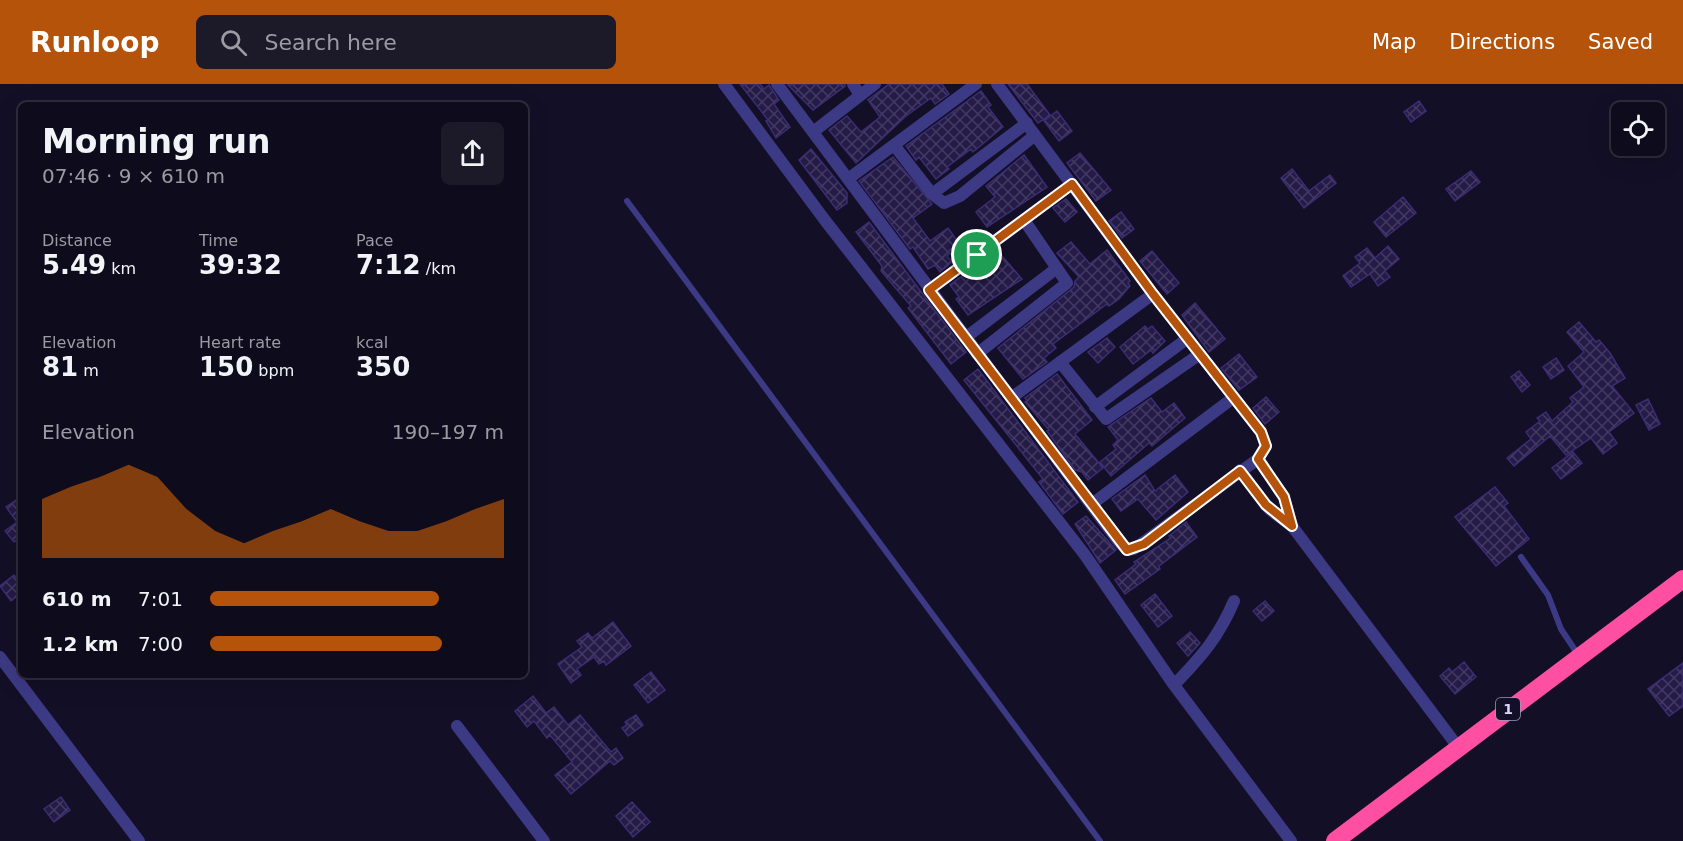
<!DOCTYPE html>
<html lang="en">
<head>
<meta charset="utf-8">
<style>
  body { margin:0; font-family:"DejaVu Sans",sans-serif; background:#1c1929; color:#f1f3f6; height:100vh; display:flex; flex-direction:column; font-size:22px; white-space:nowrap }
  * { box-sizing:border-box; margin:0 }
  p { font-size:20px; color:#9b9ba3 }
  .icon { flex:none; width:33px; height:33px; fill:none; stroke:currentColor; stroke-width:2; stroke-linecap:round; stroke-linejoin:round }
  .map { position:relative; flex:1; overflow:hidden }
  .side { position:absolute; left:18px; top:18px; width:510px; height:576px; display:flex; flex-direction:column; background:#0e0b1c; border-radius:9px; box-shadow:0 6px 24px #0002,0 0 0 2px #2e2b3b }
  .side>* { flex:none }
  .fabs { position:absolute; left:1611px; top:18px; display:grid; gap:12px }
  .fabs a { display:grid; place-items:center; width:54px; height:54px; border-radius:9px; background:#0e0b1c; box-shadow:0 6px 24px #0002,0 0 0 2px #2e2b3b; font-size:30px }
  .pin { position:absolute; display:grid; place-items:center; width:51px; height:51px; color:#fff; margin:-26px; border:3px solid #fff; border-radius:50%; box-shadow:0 2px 6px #0007 }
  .round { display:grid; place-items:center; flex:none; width:63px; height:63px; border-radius:9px; background:#1c1929 }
  .head { display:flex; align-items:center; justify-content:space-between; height:102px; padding:0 24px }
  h1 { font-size:33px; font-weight:700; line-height:45px }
  .stats { display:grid; grid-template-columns:repeat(3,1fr); gap:9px; height:102px; padding:6px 24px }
  .stats div { display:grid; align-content:center }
  .stats b { font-size:26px; font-weight:700 }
  .stats small { font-size:16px; font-weight:400 }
  .stats p { font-size:16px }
  .chart { height:168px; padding:12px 24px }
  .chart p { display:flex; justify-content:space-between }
  .chart svg { width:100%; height:108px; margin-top:6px; fill:#b45309; opacity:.7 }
  ul { padding:0 24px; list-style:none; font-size:20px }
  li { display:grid; grid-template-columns:96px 72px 1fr; align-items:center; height:45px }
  li i { height:15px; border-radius:8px; background:#b45309 }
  header { display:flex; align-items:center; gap:36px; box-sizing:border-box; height:84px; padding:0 30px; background:#b45309; color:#fff }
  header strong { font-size:28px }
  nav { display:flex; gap:33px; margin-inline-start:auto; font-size:21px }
  .search { width:420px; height:54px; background:#1c1929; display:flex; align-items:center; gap:15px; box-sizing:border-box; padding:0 21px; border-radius:9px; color:#9b9ba3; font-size:22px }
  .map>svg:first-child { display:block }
</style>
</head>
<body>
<header>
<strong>Runloop</strong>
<div class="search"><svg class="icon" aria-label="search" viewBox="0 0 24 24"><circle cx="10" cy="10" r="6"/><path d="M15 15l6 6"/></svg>Search here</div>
<nav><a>Map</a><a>Directions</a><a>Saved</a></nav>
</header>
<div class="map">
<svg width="1683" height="757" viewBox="0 0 1683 757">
  <defs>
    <pattern id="building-cross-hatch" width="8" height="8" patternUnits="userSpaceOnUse" patternTransform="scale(1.5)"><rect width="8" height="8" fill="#241b47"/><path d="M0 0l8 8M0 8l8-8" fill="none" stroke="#433b63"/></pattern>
  </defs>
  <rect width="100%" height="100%" fill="#130f26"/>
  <path fill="url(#building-cross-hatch)" stroke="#3b2d73" stroke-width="1.5" d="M740 0H760L764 5 769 1 779 16 774 20 790 43 776 54 766 37 768 36Z
    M787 0H845V2L813 26Z
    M889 0H942L949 10 935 20 931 14 906 32 856 79 829 46 847 32 861 48 880 33 868 16Z
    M1008 0H1027L1050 31 1038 39Z
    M981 7 991 21 988 23 1003 43 973 68 971 65 947 83 949 85 936 95 919 73 916 76 906 62Z
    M1419 17 1426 27 1411 38 1404 28Z
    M1057 27 1072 47 1059 57 1044 37Z
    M811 65 847 109V119L837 126 799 76Z
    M1080 69 1111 106 1096 117 1067 79Z
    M1024 71 1047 103 987 143 976 128 995 113 986 102Z
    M893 73 932 120 913 134 930 157 948 144 961 162 947 172 952 178 940 188 935 181 928 185 913 163 910 165 859 97Z
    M1292 85 1309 107 1330 91 1336 99 1304 124 1281 94Z
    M1471 87 1480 98 1455 117 1446 105Z
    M1403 113 1416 129 1386 153 1374 138Z
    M1066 115 1077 128 1065 138 1053 124Z
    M1121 128 1134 145 1122 154 1109 137Z
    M869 138 966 268 951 280 908 224 911 222 881 187 882 182 856 148Z
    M1071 158 1090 180 1107 166 1130 197 1128 199 1130 202 1119 215 1109 222 1107 220 1053 260 1056 264 1044 274 1047 278 1023 295 998 264 1074 203 1075 197 1079 193 1057 169Z
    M1388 162 1399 175 1385 187 1390 193 1378 202 1370 190 1351 203 1343 192 1360 179 1355 173 1367 164 1375 174Z
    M997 166 1022 195 968 231 956 215 959 213 950 201Z
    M1152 167 1179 199 1167 210 1140 177Z
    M1195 219 1225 255 1209 268 1182 231Z
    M1579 238 1596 258 1599 256 1610 269 1625 294 1612 302 1634 329 1609 348 1617 359 1603 370 1591 354 1566 371 1550 352 1514 382 1507 374 1531 355 1526 348 1540 337 1537 334 1546 328 1552 337 1573 318 1570 314 1584 303 1568 282 1584 268 1567 248Z
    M1145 242 1148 245 1152 242 1165 257 1153 269 1151 266 1133 280 1120 263Z
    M1107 254 1115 263 1098 279 1088 268Z
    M1239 270 1257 293 1239 306 1221 284Z
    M1556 274 1564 286 1551 295 1543 283Z
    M978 285 1078 418 1063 430 1039 398 1043 395 964 296Z
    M1519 287 1530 301 1522 308 1511 293Z
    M1057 290 1092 336 1075 350 1103 384 1088 396 1082 388 1075 386 1047 347 1049 346 1025 318 1027 317 1025 314Z
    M1266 313 1279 328 1265 340 1253 324Z
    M1151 314 1162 328 1174 319 1185 334 1152 362 1149 359 1111 392 1100 378 1116 365 1113 361 1118 356 1108 343Z
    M1648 315 1660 340 1649 346 1636 321Z
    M1573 368 1582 379 1561 395 1552 384Z
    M1145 391 1155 407 1175 391 1188 408 1156 436 1138 415 1121 427 1112 415Z
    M1495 403 1508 419 1504 422 1529 455 1496 482 1455 433Z
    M21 413V453L14 458 5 447 17 438 6 423Z
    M1086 432 1116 466 1100 479 1075 440Z
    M1186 438 1197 453 1159 482 1160 485 1125 510 1115 496 1136 480 1134 478 1171 454 1169 452Z
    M14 491 21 500V509L11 517 0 502Z
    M1155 510 1172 532 1158 543 1141 521Z
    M1265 517 1274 527 1262 537 1253 527Z
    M613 538 631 562 606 581 604 577 599 580 594 573 577 585 581 591 571 599 558 580 582 563 577 557 588 549 592 554Z
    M1190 548 1200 559 1188 572 1177 559Z
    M1464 578 1476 593 1455 610 1440 592 1449 584 1452 588Z
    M1683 579V622L1669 632 1648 605Z
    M651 588 665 606 648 619 634 601Z
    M533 612 546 629 554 623 568 641 580 631 611 668 616 664 623 674 614 681 610 677 571 710 555 691 572 678 550 651 547 654 534 637 527 643 515 627Z
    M636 631 643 641 628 652 622 644 627 641 625 638Z
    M61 713 70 726 54 738 44 725Z
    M632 718 650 738 633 753 616 732Z"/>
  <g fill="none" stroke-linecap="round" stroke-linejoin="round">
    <path stroke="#3d3a85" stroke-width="6" d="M627 117 1100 757
      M1521 473 1548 511 1561 545 1579 572"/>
    <path stroke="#3d3a85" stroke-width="12" d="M724 0 824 135 1085 471 1174 601 1291 757
      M777 0 1118 457 1127 466 1134 465 1258 375 1266 362 1261 348 1153 210 997 0
      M853 0 860 11
      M813 48 875 0
      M894 61 932 110 944 119 960 112 1035 51
      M848 95 976 0
      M932 110 1027 39
      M929 206 1072 100
      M965 254 1057 184
      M977 270 1067 199 1024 136
      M1060 278 1106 335 1200 270
      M1011 314 1153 210
      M1095 323 1188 254
      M1258 375 1284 413 1292 442
      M1240 386 1270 426 1292 442 1458 663
      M1092 420 1233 314
      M0 573 139 757
      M1174 601C1202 572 1218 554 1234 517
      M457 642 544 757"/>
    <path stroke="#ff4fa3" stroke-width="18" d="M1335 757 1683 495"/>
  </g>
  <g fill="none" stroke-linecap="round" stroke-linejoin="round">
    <g stroke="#fff" stroke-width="12">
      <path id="route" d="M1072 100 1153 210 1261 348 1266 362 1258 375 1284 413 1292 442 1266 421 1240 387 1144 460 1127 466 929 206Z"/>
    </g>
    <use href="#route" stroke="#b45309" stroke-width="8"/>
  </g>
  <g text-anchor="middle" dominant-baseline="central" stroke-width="4.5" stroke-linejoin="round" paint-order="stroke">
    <rect fill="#130f26" stroke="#9e99be" stroke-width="1.5" x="1496" y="614" width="24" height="22" rx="4.5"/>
    <g font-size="14" font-weight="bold" fill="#d9d4ff">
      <text x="1508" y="625">1</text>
    </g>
  </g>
</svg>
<div class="fabs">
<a><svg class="icon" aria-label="locate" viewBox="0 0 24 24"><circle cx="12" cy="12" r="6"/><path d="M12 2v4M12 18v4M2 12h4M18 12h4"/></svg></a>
</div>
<div class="pin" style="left:977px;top:171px;background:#1e9e55"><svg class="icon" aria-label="arrive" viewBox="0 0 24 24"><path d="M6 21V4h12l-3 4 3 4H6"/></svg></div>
<section class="side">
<div class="head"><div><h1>Morning run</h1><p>07:46 · 9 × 610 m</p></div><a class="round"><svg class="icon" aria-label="share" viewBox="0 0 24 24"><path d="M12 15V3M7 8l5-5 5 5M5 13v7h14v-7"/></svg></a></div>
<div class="stats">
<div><p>Distance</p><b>5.49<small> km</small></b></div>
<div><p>Time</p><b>39:32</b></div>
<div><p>Pace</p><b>7:12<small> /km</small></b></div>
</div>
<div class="stats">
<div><p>Elevation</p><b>81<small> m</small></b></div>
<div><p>Heart rate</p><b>150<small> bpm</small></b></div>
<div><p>kcal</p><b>350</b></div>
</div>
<div class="chart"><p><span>Elevation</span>190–197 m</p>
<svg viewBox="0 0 160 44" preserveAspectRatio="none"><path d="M0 44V20L10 15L20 11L30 6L40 11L50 24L60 33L70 38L80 33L90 29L100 24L110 29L120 33L130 33L140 29L150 24L160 20V44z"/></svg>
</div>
<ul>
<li><b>610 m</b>7:01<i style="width:78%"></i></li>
<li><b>1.2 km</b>7:00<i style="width:79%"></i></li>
</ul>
</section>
</div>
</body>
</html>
